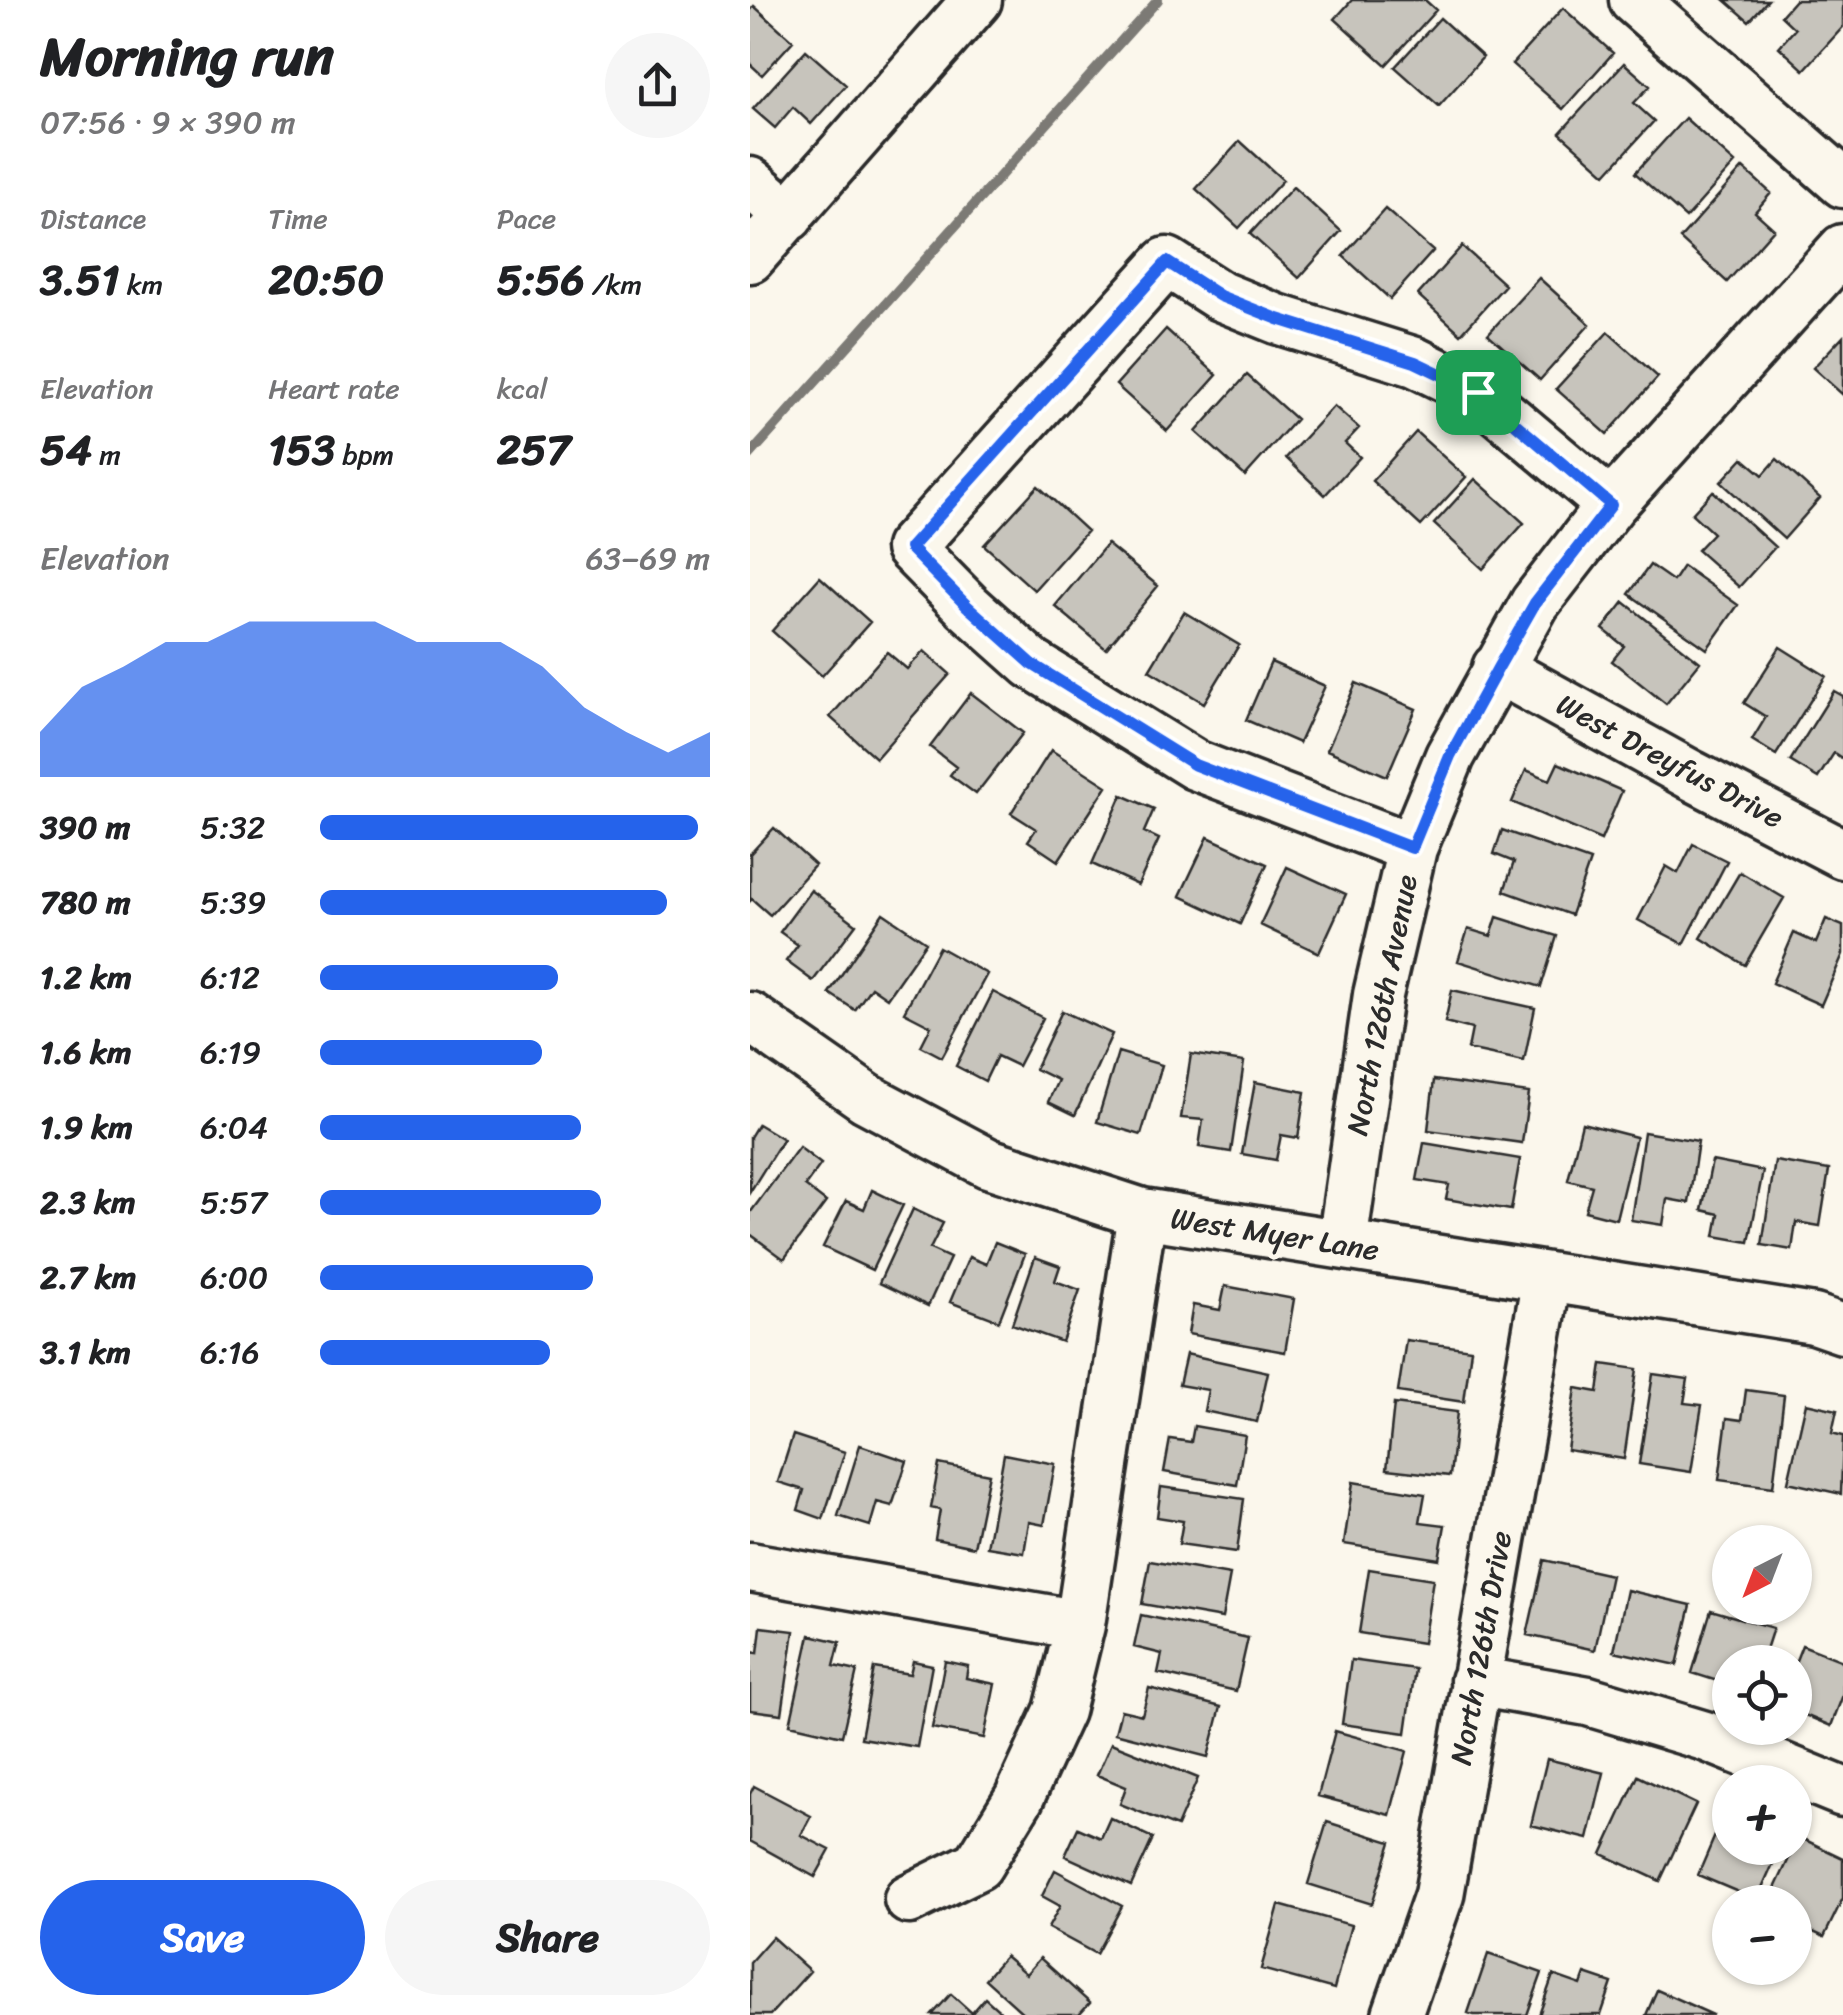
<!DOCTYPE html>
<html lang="en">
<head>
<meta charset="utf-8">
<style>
  body { margin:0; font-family:Sriracha,sans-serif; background:#f6f6f6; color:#202124; height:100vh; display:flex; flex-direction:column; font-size:38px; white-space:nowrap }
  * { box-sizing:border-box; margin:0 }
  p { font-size:32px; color:#757577 }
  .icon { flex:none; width:55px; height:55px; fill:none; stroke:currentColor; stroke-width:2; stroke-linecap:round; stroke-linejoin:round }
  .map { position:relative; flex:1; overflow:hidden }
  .side { display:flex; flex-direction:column; background:#fff; width:750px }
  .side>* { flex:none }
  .needle { width:65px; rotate:222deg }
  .controls { position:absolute; left:962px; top:1525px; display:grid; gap:20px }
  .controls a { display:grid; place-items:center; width:100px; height:100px; border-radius:50%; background:#fff; box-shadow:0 2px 8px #0004; font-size:50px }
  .pin { position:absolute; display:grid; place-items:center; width:85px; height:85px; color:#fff; margin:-42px; border-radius:20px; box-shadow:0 5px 15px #0006 }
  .round { display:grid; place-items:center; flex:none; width:105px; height:105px; border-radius:52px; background:#f6f6f6 }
  .headline { display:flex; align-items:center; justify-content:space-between; height:170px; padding:0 40px }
  h1 { font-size:55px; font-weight:700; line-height:75px }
  .figures { display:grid; grid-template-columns:repeat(3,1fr); gap:15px; height:170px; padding:10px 40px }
  .figures div { display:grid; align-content:center }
  .figures b { font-size:42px; font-weight:700 }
  .figures small { font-size:28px; font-weight:400 }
  .figures p { font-size:28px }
  .chart { height:280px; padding:20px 40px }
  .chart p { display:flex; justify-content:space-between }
  .chart svg { width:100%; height:180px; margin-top:10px; fill:#2563eb; opacity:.7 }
  .button { display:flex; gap:20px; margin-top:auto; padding:20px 40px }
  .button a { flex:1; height:115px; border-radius:60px; background:#2563eb; color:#fff; font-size:40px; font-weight:700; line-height:115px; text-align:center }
  .button a+a { background:#f6f6f6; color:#202124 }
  ul { padding:0 40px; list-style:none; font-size:32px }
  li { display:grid; grid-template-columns:160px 120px 1fr; align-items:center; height:75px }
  li i { height:25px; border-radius:12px; background:#2563eb }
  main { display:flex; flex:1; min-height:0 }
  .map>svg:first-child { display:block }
</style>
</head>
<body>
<main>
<section class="side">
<div class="headline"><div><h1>Morning run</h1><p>07:56 · 9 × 390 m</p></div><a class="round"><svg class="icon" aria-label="share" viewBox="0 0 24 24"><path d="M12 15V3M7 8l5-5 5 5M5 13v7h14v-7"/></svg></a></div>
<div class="figures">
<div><p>Distance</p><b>3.51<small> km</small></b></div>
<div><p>Time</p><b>20:50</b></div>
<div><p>Pace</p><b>5:56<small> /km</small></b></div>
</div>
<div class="figures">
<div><p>Elevation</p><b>54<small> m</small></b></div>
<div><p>Heart rate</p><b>153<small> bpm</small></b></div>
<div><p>kcal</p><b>257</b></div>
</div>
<div class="chart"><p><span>Elevation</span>63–69 m</p>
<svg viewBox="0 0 160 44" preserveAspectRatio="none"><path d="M0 44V33L10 22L20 17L30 11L40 11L50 6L60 6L70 6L80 6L90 11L100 11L110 11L120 17L130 27L140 33L150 38L160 33V44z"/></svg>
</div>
<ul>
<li><b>390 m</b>5:32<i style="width:97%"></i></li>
<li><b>780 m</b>5:39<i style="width:89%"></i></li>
<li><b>1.2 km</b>6:12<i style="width:61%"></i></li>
<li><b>1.6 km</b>6:19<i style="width:57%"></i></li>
<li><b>1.9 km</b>6:04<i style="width:67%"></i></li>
<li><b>2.3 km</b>5:57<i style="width:72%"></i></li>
<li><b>2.7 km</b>6:00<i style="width:70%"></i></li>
<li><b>3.1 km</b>6:16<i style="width:59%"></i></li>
</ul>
<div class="button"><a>Save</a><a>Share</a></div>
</section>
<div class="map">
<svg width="1093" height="2015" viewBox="0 0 1093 2015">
  <rect width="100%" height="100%" fill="#fbf7ec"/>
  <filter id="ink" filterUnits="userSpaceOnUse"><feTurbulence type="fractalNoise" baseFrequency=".01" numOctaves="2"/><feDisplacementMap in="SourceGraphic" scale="20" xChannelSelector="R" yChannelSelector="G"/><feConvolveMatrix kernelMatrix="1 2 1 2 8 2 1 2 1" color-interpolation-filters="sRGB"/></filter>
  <g filter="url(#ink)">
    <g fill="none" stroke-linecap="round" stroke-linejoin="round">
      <path stroke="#7b7a75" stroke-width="10" d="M0 455 408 0"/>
    </g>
    <path fill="#c7c4bc" stroke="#2b2b2b" stroke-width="2.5" d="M602 0H675L686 10 636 65 585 19Z
      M975 0H1018L999 21Z
      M1045 0H1093V27L1054 70 1029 47 1045 29 1031 16Z
      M4 6 43 41 12 75 0 64V11Z
      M813 8 863 53 813 109 762 64Z
      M690 18 733 57 689 106 645 67Z
      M56 50 96 85 61 124 43 107 25 128 3 109Z
      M874 63 900 86 884 103 904 121 856 174 810 133Z
      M935 118 985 163 936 218 885 173Z
      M490 141 533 180 489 228 446 189Z
      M993 168 1021 193 1005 212 1024 229 977 282 930 239Z
      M543 187 591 231 549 278 500 234Z
      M635 209 683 251 640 299 593 256Z
      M712 246 755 285 711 334 668 295Z
      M789 278 840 324 790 380 738 334Z
      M416 329 467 375 417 431 366 385Z
      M858 332 908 377 857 434 806 389Z
      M1093 336V395L1063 368Z
      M497 375 546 419 495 476 446 432Z
      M584 406 609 428 595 443 610 457 575 495 536 458Z
      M666 432 716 477 671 526 622 481Z
      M993 458 1013 475 1027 459 1070 498 1034 539 971 482Z
      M725 479 774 523 733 569 684 524Z
      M288 486 337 531 284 590 234 545Z
      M963 491 1025 547 989 587 947 550 963 533 942 514Z
      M357 544 408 586 356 649 305 606Z
      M900 565 923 581 933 566 988 605 957 649 879 594Z
      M70 577 120 622 72 676 22 631Z
      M874 602 950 662 916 704 862 661 874 646 853 629Z
      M434 612 489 645 454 703 399 670Z
      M1030 647 1076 676 1026 755 1002 740 1016 717 994 703Z
      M174 651 200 674 126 758 80 717 137 652 157 669Z
      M521 662 575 686 549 743 496 720Z
      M606 683 666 709 637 776 577 750Z
      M1084 691 1093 696V759L1084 753 1068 778 1040 761Z
      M221 693 273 733 226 794 200 775 206 767 180 747Z
      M301 750 357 786 308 861 278 841 286 829 261 813Z
      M808 763 872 791 851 840 762 802 776 770 800 780Z
      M372 795 404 809 394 832 409 839 388 885 342 864Z
      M24 828 65 865 20 915 2 899 0 901V854Z
      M752 830 840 861 821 915 754 891 764 862 744 854Z
      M458 837 517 864 490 924 430 896Z
      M943 844 977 861 934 944 888 920 916 866 928 873Z
      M537 867 596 894 569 953 510 925Z
      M990 872 1034 898 995 965 951 938Z
      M61 890 106 924 63 981 36 961 48 945 30 932Z
      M133 913 176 942 137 998 121 987 105 1010 79 993Z
      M747 917 807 936 791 987 708 961 718 929 741 936Z
      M1076 919 1093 926V954L1071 1005 1022 983 1044 933 1066 943Z
      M189 947 237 974 192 1057 171 1046 181 1026 154 1012Z
      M702 990 785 1008 774 1061 718 1049 722 1029 695 1022Z
      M243 992 293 1018 268 1066 247 1056 235 1081 206 1066Z
      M312 1011 362 1034 325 1115 298 1102 308 1080 285 1069Z
      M368 1052 412 1065 391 1135 347 1122Z
      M441 1054 494 1062 481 1152 449 1147 453 1120 431 1118Z
      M684 1080 779 1093 772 1143 678 1130Z
      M505 1082 555 1092 548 1138 531 1135 526 1160 492 1154Z
      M832 1123 886 1137 866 1219 835 1211 842 1186 818 1180Z
      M8 1124 33 1139 0 1192V1137Z
      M894 1132 948 1141 939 1203 917 1199 913 1225 881 1220Z
      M674 1143 770 1159 761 1210 696 1199 699 1185 667 1180Z
      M49 1147 71 1164 55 1186 76 1202 34 1259 0 1234V1213Z
      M962 1161 1013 1171 999 1242 965 1236 969 1214 952 1210Z
      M1025 1161 1079 1170 1070 1226 1046 1222 1042 1250 1012 1245Z
      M122 1190 153 1205 122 1270 73 1247 96 1201 114 1209Z
      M163 1209 193 1223 180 1249 200 1258 178 1306 129 1283Z
      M245 1242 275 1254 249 1321 200 1302 219 1257 236 1264Z
      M285 1257 310 1266 305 1281 330 1290 312 1342 262 1324Z
      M475 1286 544 1299 535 1352 438 1334 443 1305 470 1310Z
      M656 1340 721 1349 714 1402 648 1392Z
      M436 1354 518 1372 507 1422 454 1411 458 1390 429 1385Z
      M852 1364 887 1369 874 1459 817 1450 826 1388 848 1392Z
      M903 1374 938 1379 934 1403 952 1405 941 1472 889 1464Z
      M996 1390 1034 1395 1023 1487 969 1480 977 1418 992 1420Z
      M1056 1403 1087 1410 1082 1433 1093 1436 1091 1494 1038 1482Z
      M644 1404 707 1412 700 1476 637 1469Z
      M444 1426 495 1435 487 1485 414 1472 420 1439 441 1442Z
      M43 1435 95 1452 73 1519 48 1510 54 1490 28 1482Z
      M110 1445 157 1461 142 1506 127 1502 120 1526 88 1516Z
      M254 1454 305 1464 294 1525 279 1522 274 1553 237 1547Z
      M189 1464 239 1474 224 1547 185 1539 190 1510 181 1508Z
      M603 1482 675 1494 670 1522 695 1525 689 1559 594 1544Z
      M411 1487 494 1499 487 1552 429 1544 433 1521 407 1517Z
      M794 1560 861 1575 845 1650 777 1635Z
      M400 1561 480 1575 472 1618 392 1604Z
      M619 1569 683 1579 673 1643 609 1633Z
      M877 1590 941 1605 927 1665 864 1651Z
      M961 1610 1023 1628 1012 1662H980V1685L942 1673Z
      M391 1615 498 1638 486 1691 408 1673 412 1654 384 1647Z
      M11 1627 44 1631 32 1714 0 1710V1652L8 1653Z
      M60 1635 90 1642 84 1666 107 1671 92 1736 40 1724Z
      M1052 1645 1093 1661V1695L1081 1726 1045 1711V1663Z
      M601 1660 665 1669 656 1733 592 1724Z
      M163 1661 182 1665 167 1747 111 1738 124 1668 160 1674Z
      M195 1661 218 1666 216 1678 245 1684 234 1738 182 1728Z
      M399 1688 471 1707 458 1757 365 1733 371 1710 392 1715Z
      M585 1731 657 1751 640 1815 568 1796Z
      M361 1743 448 1778 427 1827 370 1804 376 1787 347 1775Z
      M797 1759 854 1773 838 1839 781 1825Z
      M888 1776 946 1804 910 1881 852 1854Z
      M4 1786 61 1816 51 1835 80 1850 65 1877 0 1841V1794Z
      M973 1817 980 1820V1848H1030L1007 1900 948 1875Z
      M360 1818 403 1838 381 1886 315 1856 328 1828 351 1838Z
      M577 1822 641 1842 622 1904 558 1884Z
      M1049 1837 1093 1858V1898L1074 1937 1048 1925 1054 1913 1045 1909V1902H1032L1021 1897Z
      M305 1870 372 1906 346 1954 298 1928 310 1906 292 1896Z
      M529 1905 601 1925 584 1989 511 1969Z
      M22 1937 60 1971 20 2015H0V1962Z
      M738 1954 792 1973 777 2015H724L718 2013Z
      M255 1956 276 1974 290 1958 340 2003 329 2015H275L235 1979Z
      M835 1974 862 1983 851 2015H789L803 1975 831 1985Z
      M907 1990 963 2015H896Z
      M201 1994 222 2013 235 1998 254 2015H182Z"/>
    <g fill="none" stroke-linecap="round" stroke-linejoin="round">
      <g stroke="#2b2b2b" stroke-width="55">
        <path id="minor" d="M884 0 1093 183
          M0 182 39 216
          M0 258 227 0
          M747 668 941 775 1093 854
          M662 848 445 765 282 664 217 606 160 548 417 262 470 296 527 319 665 362 728 393 861 505
          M0 1017 116 1098 238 1163 392 1213 1064 1319 1093 1329
          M592 1244 628 995 662 848 700 756 785 603 861 505 1093 249
          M0 1567 330 1625
          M725 1681 838 1701 955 1736 1093 1792
          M159 1899 228 1865 269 1798 309 1711 330 1625 392 1213
          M647 2015 689 1895 797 1277"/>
      </g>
      <use href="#minor" stroke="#fbf7ec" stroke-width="48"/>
    </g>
  </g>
  <g fill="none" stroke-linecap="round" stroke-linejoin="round" filter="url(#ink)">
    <g stroke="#fff" stroke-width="20">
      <path id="route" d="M417 262 470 296 528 319 665 362 728 392 861 505 785 603 748 668 700 756 662 848 445 765 282 664 217 606 160 548Z"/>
    </g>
    <use href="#route" stroke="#2563eb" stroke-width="12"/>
  </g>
  <g text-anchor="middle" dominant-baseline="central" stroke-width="10" stroke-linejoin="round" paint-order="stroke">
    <g font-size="30" fill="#2b2b2b" stroke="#fbf7ec">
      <text transform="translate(920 761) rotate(28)">West Dreyfus Drive</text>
      <text transform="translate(632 1005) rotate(-79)">North 126th Avenue</text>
      <text transform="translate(525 1234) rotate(9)">West Myer Lane</text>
      <text transform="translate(731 1648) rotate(-80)">North 126th Drive</text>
    </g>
  </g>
</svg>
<div class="controls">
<a><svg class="needle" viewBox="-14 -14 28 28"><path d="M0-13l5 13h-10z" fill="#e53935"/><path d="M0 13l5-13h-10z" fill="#757577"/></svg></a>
<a><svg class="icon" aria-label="locate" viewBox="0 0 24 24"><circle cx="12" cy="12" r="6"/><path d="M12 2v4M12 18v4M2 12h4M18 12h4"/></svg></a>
<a>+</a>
<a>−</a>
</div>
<div class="pin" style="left:728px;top:392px;background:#1e9e55"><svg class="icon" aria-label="arrive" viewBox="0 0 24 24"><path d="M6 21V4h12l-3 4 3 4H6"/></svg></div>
</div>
</main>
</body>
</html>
